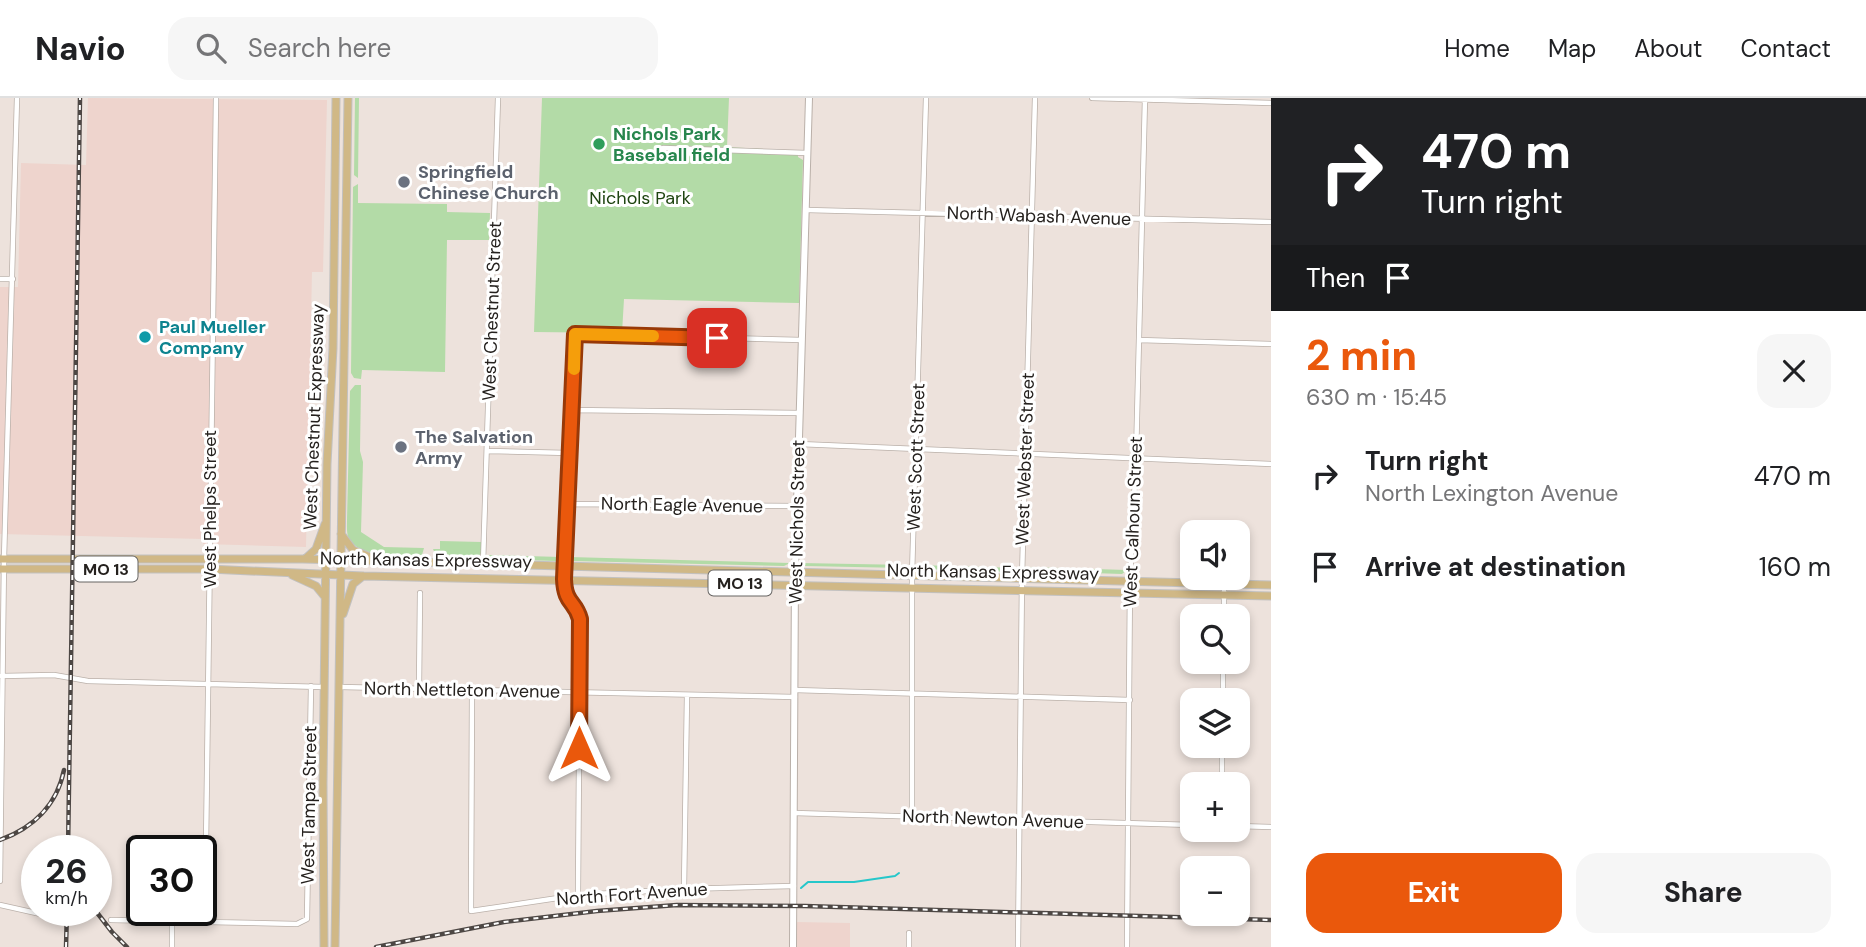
<!DOCTYPE html>
<html lang="en">
<head>
<meta charset="utf-8">
<style>
	:root { --surface:#fff; --page:#f6f6f6; --text:#202124; --muted:#757577; --line:#e0e0e0; --accent:#ea580c }
	body { margin:0; font-family:"DM Sans",sans-serif; background:var(--page); color:var(--text); height:100vh; display:flex; flex-direction:column; font-size:26px; white-space:nowrap }
	* { box-sizing:border-box; margin:0 }
	p { font-size:23px; color:var(--muted) }
	.icon { flex:none; width:38px; height:38px; fill:none; stroke:currentColor; stroke-width:2; stroke-linecap:round; stroke-linejoin:round }
	.map { position:relative; flex:1; overflow:hidden }
	.drawer { display:flex; flex-direction:column; background:var(--surface); width:595px }
	.drawer>* { flex:none }
	.banner { background:#202124; color:#fff; overflow:hidden }
	.fabs { position:absolute; left:1180px; top:422px; display:grid; gap:14px }
	.fabs a { display:grid; place-items:center; width:70px; height:70px; border-radius:14px; background:var(--surface); box-shadow:0 4px 10px #0003; font-size:35px }
	.speed { position:absolute; left:21px; top:737px; display:flex; gap:14px; font-size:35px; font-weight:700; text-align:center }
	.speed>* { display:grid; place-content:center; width:91px; height:91px; border-radius:50%; background:var(--surface); box-shadow:0 4px 10px #0003; line-height:1 }
	.speed small { font-size:18px; font-weight:400 }
	.speed .limit { border:4px solid #111; border-radius:10px; background:#fff; color:#111 }
	.pin { position:absolute; display:grid; place-items:center; width:60px; height:60px; color:#fff; margin:-30px; border-radius:14px; box-shadow:0 4px 10px #0006 }
	.me { position:absolute; width:77px; margin:-38px; rotate:0deg; stroke-linejoin:round; filter:drop-shadow(0 0 5px #0008) }
	.turn { display:flex; align-items:center; gap:24px; height:147px; padding:0 35px; font-size:32px }
	.turn .icon { width:91px; height:91px; stroke-width:2.5 }
	.turn b { display:block; font-size:49px; line-height:60px }
	.then { display:flex; align-items:center; height:66px; padding:0 35px; background:#0003; gap:14px; font-size:26px }
	.round { display:grid; place-items:center; flex:none; width:74px; height:74px; border-radius:21px; background:var(--page) }
	.headline { display:flex; align-items:center; justify-content:space-between; height:119px; padding:0 35px }
	h1 { font-size:42px; font-weight:700; line-height:52px; color:var(--accent) }
	.primary-button { display:flex; gap:14px; margin-top:auto; padding:14px 35px }
	.primary-button a { flex:1; height:80px; border-radius:21px; background:var(--accent); color:#fff; font-size:28px; font-weight:700; line-height:80px; text-align:center }
	.primary-button a+a { background:var(--page); color:var(--text) }
	ul { padding:0; list-style:none }
	li { display:flex; align-items:center; gap:21px; height:91px; padding:0 35px }
	li div { flex:1 }
	li b { display:block; font-size:26px }
	li em { font-style:normal }
	header { display:flex; align-items:center; gap:42px; box-sizing:border-box; height:98px; padding:0 35px; background:var(--surface); border-bottom:2px solid var(--line) }
	header strong { font-size:33px }
	nav { display:flex; gap:38px; margin-inline-start:auto; font-size:24px }
	.search { width:490px; height:63px; background:var(--page); display:flex; align-items:center; gap:18px; box-sizing:border-box; padding:0 24px; border-radius:21px; color:var(--muted); font-size:26px }
	main { display:flex; flex:1; min-height:0 }
	.map>svg:first-child { display:block }
	.industrial { fill:#eed4cd }
	.green { fill:#b3dba7 }
	.lines { fill:none; stroke-linecap:round; stroke-linejoin:round }
	.stream { stroke:#26c7ca; stroke-width:2 }
	.minor-casing { stroke:#bab0a9; stroke-width:6 }
	.tertiary-casing { stroke:#bab0a9; stroke-width:8 }
	.primary-casing { stroke:#c2c1c0; stroke-width:9 }
	.minor { stroke:#fff; stroke-width:4.5 }
	.tertiary { stroke:#fff; stroke-width:6 }
	.primary { stroke:#d0b886; stroke-width:7 }
	.rail-casing { stroke:#4d4744; stroke-width:4.5 }
	.rail { stroke:#fff; stroke-width:2; stroke-dasharray:5; stroke-linecap:butt }
	.route-casing { stroke:#983908; stroke-width:18 }
	.route { stroke:#ea580c; stroke-width:12 }
	.slow { stroke:#f59e0b; stroke-width:12 }
	.leisure-dot { fill:#2e9e5b; stroke:#fff; stroke-width:2.5 }
	.worship-dot { fill:#6b7280; stroke:#fff; stroke-width:2.5 }
	.culture-dot { fill:#0f9aa8; stroke:#fff; stroke-width:2.5 }
	.labels { text-anchor:middle; dominant-baseline:central; stroke-width:6; stroke-linejoin:round; paint-order:stroke }
	.shield { fill:#fff; stroke:#666462; stroke-width:2 }
	.shield-label { font-size:16px; font-weight:bold; fill:#25211e }
	.leisure-label { font-size:18px; font-weight:bold; fill:#27864d; stroke:#fff; text-anchor:start }
	.worship-label { font-size:18px; font-weight:bold; fill:#5b616d; stroke:#fff; text-anchor:start }
	.park-label { font-size:18px; fill:#1e4410; stroke:#fff }
	.street-label { font-size:18px; fill:#25211e; stroke:#fff }
	.culture-label { font-size:18px; font-weight:bold; fill:#0d838f; stroke:#fff; text-anchor:start }
</style>
</head>
<body>
<header>
<strong>Navio</strong>
<div class="search"><svg class="icon" aria-label="search" viewBox="0 0 24 24"><circle cx="10" cy="10" r="6"/><path d="M15 15l6 6"/></svg>Search here</div>
<nav><a>Home</a><a>Map</a><a>About</a><a>Contact</a></nav>
</header>
<main>
<div class="map">
<svg width="1271" height="849" viewBox="0 0 1271 849">
	<rect width="100%" height="100%" fill="#ede2dc"/>
	<path class="industrial" d="M88,0l239,2 -4,172h-11l-6,275 -103,-3v-5l-203,-5v-247h18l3,-124 65,2z
		M796,824l54,1v24h-54z"/>
	<path class="green" d="M355,0h4l-1,80 -4,-3z
		M542,0h187l-2,49 71,4v6l5,3 -4,143 -175,-4 -2,34 -88,-1z
		M358,86v19l89,1v8l43,1 -1,27h-42l-2,132 -83,-2 -1,9 -7,-1 -3,-5 2,-186z
		M355,287h6l-1,66 3,11 -2,70 23,15 40,1 -2,7c-16,4 -59,1 -71,-13 -5,-5 -4,-16 -4,-22l3,-129z
		M440,443l42,1v11l-8,6 -38,-3 -3,-7h7z
		M488,457l73,2 -5,4 -64,-2z
		M569,459l221,6 -6,3 -211,-5z
		M800,465l109,2 -4,3 -100,-2z
		M917,467l101,3 -6,4 -89,-3z
		M1026,469l101,3 -5,4 -91,-3z"/>
	<g class="lines">
		<path class="stream" d="M801,790l7,-6h46l41,-6 4,-3"/>
		<defs>
			<path id="minor" d="M1092,0l179,5
				M663,50l144,5
				M807,112l464,12
				M0,181h13
				M1139,242l132,4
				M572,312l228,3
				M799,346l472,20
				M488,353l81,2
				M566,406l232,2
				M483,466l15,-466
				M1224,518v-33
				M1,578l53,-1 34,6 236,6
				M340,589l455,10
				M419,590l1,-95
				M472,592l-1,221 107,-16 106,-6 110,-3
				M795,592l335,10
				M1223,602v-38
				M1222,686v-38
				M794,715l398,12
				M912,718v-241l14,-477
				M1237,728l34,1
				M0,783l4,-322 13,-461
				M684,791l3,-194
				M578,797l2,-273 -2,-10 -13,-18 -1,-15 11,-245 227,6
				M0,807l54,12
				M111,822l186,4 10,-5 4,-233
				M205,823l11,-823
				M909,835v14
				M172,849v-26
				M1018,849l4,-369 13,-480
				M1127,849l3,-367 6,-122 9,-360"/>
			<path id="tertiary" d="M793,849l2,-374 14,-475"/>
			<path id="primary" d="M341,436l12,16 22,9
				M306,460l10,-9 9,-25
				M0,461h303l968,26
				M0,471h209l154,7 908,20
				M292,477l24,11 9,11
				M343,516l10,-30 10,-8
				M324,849l-1,-164 4,-319 6,-116 3,-250
				M335,849l13,-849"/>
		</defs>
		<use href="#minor" class="minor-casing"/>
		<use href="#tertiary" class="tertiary-casing"/>
		<use href="#primary" class="primary-casing"/>
		<use href="#minor" class="minor"/>
		<use href="#tertiary" class="tertiary"/>
		<use href="#primary" class="primary"/>
		<defs>
			<path id="rail" d="M0,742c33,-12 57,-35 64,-70
				M68,752l12,-752
				M95,812l17,22 15,15
				M66,849l1,-37
				M376,849l128,-25 93,-11 80,-6 128,1 466,14"/>
		</defs>
		<use href="#rail" class="rail-casing"/>
		<use href="#rail" class="rail"/>
	</g>
	<g class="lines">
		<defs>
			<path id="route" d="M579,650l1,-129c-5,-19 -15,-14 -16,-40l11,-245 142,4"/>
		</defs>
		<use href="#route" class="route-casing"/>
		<use href="#route" class="route"/>
		<path class="slow" d="M574,271l1,-35 78,2"/>
	</g>
	<circle class="leisure-dot" cx="599" cy="46" r="7"/>
	<g class="worship-dot">
		<circle cx="404" cy="84" r="7"/>
		<circle cx="401" cy="349" r="7"/>
	</g>
	<circle class="culture-dot" cx="145" cy="239" r="7"/>
	<g class="labels">
		<g class="shield">
			<rect x="74.5" y="458.5" width="63" height="25" rx="5"/>
			<rect x="708.5" y="472.5" width="63" height="25" rx="5"/>
		</g>
		<g class="shield-label">
			<text x="106" y="471">MO 13</text>
			<text x="740" y="485">MO 13</text>
		</g>
		<g class="leisure-label">
			<text x="613" y="36">Nichols Park<tspan x="613" dy="21">Baseball field</tspan></text>
		</g>
		<g class="worship-label">
			<text x="418" y="74">Springfield<tspan x="418" dy="21">Chinese Church</tspan></text>
			<text x="415" y="339">The Salvation<tspan x="415" dy="21">Army</tspan></text>
		</g>
		<g class="park-label">
			<text x="640" y="100">Nichols Park</text>
		</g>
		<g class="street-label">
			<text transform="translate(1039 118) rotate(2)">North Wabash Avenue</text>
			<text transform="translate(492 213) rotate(-88)">West Chestnut Street</text>
			<text transform="translate(314 319) rotate(-88)">West Chestnut Expressway</text>
			<text transform="translate(916 359) rotate(-88)">West Scott Street</text>
			<text transform="translate(1025 361) rotate(-88)">West Webster Street</text>
			<text transform="translate(682 407) rotate(1)">North Eagle Avenue</text>
			<text transform="translate(210 411) rotate(-90)">West Phelps Street</text>
			<text transform="translate(797 424) rotate(-89)">West Nichols Street</text>
			<text transform="translate(1133 424) rotate(-88)">West Calhoun Street</text>
			<text transform="translate(426 462) rotate(1)">North Kansas Expressway</text>
			<text transform="translate(993 474) rotate(1)">North Kansas Expressway</text>
			<text transform="translate(462 592) rotate(1)">North Nettleton Avenue</text>
			<text transform="translate(309 707) rotate(-89)">West Tampa Street</text>
			<text transform="translate(993 721) rotate(2)">North Newton Avenue</text>
			<text transform="translate(632 796) rotate(-4)">North Fort Avenue</text>
		</g>
		<g class="culture-label">
			<text x="159" y="229">Paul Mueller<tspan x="159" dy="21">Company</tspan></text>
		</g>
	</g>
</svg>
<div class="fabs">
<a><svg class="icon" aria-label="sound" viewBox="0 0 24 24"><path d="M4 9h4l5-4v14l-5-4H4zM17 9q2 3 0 6"/></svg></a>
<a><svg class="icon" aria-label="search" viewBox="0 0 24 24"><circle cx="10" cy="10" r="6"/><path d="M15 15l6 6"/></svg></a>
<a><svg class="icon" aria-label="layers" viewBox="0 0 24 24"><path d="M12 4l9 5-9 5-9-5zM3 14l9 5 9-5"/></svg></a>
<a>+</a>
<a>−</a>
</div>
<div class="speed"><div>26<small>km/h</small></div><div class="limit">30</div></div>
<div class="pin" style="left:717px;top:240px;background:#d93025"><svg class="icon" aria-label="arrive" viewBox="0 0 24 24"><path d="M6 21V4h12l-3 4 3 4H6"/></svg></div>
<svg class="me" style="left:579px;top:650px" viewBox="-20 -20 40 40"><path d="M0-17L14 15 0 8-14 15z" fill="#ea580c" stroke="#fff" stroke-width="4"/></svg>
</div>
<section class="drawer">
<div class="banner">
<div class="turn"><svg class="icon" aria-label="right" viewBox="0 0 24 24"><path d="M7 20v-9h11M14 6l5 5-5 5"/></svg><div><b>470 m</b>Turn right</div></div>
<div class="then">Then<svg class="icon" aria-label="arrive" viewBox="0 0 24 24"><path d="M6 21V4h12l-3 4 3 4H6"/></svg></div>
</div>
<div class="headline"><div><h1>2 min</h1><p>630 m · 15:45</p></div><a class="round"><svg class="icon" aria-label="close" viewBox="0 0 24 24"><path d="M6 6l12 12M18 6L6 18"/></svg></a></div>
<ul>
<li><svg class="icon" aria-label="right" viewBox="0 0 24 24"><path d="M7 20v-9h11M14 6l5 5-5 5"/></svg><div><b>Turn right</b><p>North Lexington Avenue</p></div><em>470 m</em></li>
<li><svg class="icon" aria-label="arrive" viewBox="0 0 24 24"><path d="M6 21V4h12l-3 4 3 4H6"/></svg><div><b>Arrive at destination</b></div><em>160 m</em></li>
</ul>
<div class="primary-button"><a>Exit</a><a>Share</a></div>
</section>
</main>
</body>
</html>
